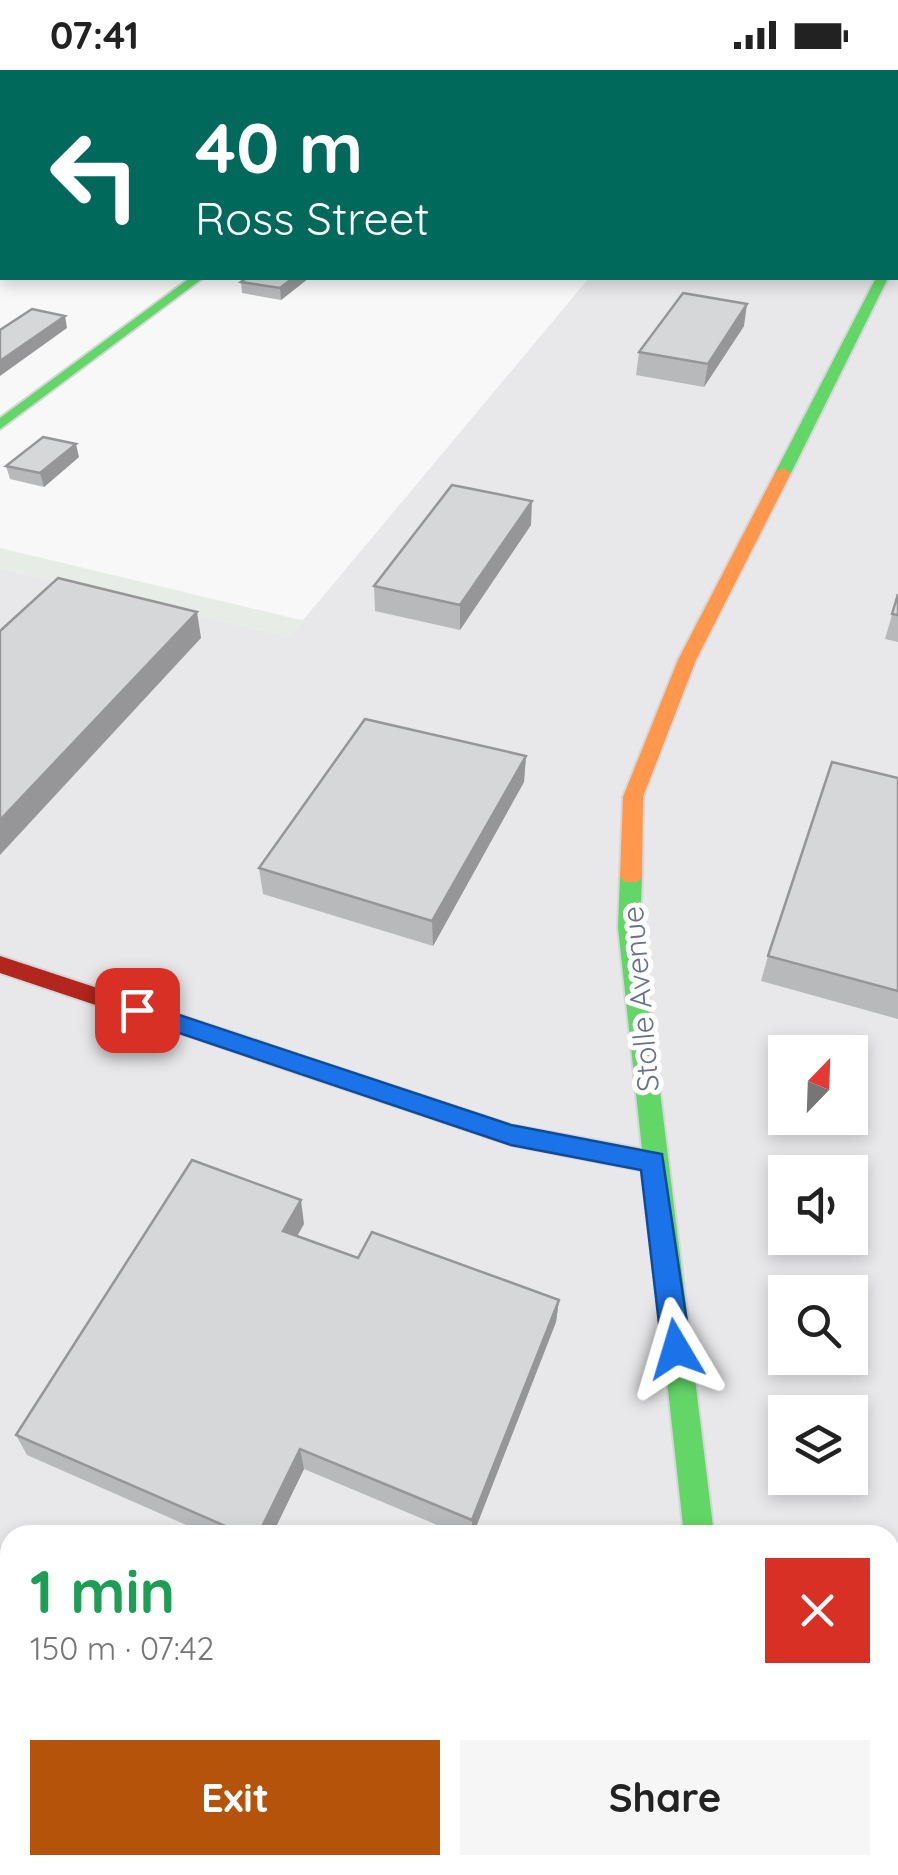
<!DOCTYPE html>
<html lang="en">
<head>
<meta charset="utf-8">
<style>
	:root { --surface:#fff; --page:#f6f6f6; --text:#222; --muted:#767676; --accent:#b45309 }
	body { margin:0; font-family:Quicksand,sans-serif; background:var(--page); color:var(--text); height:100vh; display:flex; flex-direction:column; font-size:38px; white-space:nowrap }
	* { box-sizing:border-box; margin:0 }
	p { font-size:32px; color:var(--muted) }
	.icon { flex:none; width:55px; height:55px; fill:none; stroke:currentColor; stroke-width:2; stroke-linecap:round; stroke-linejoin:round }
	.map { position:relative; flex:1; overflow:hidden }
	.sheet { position:absolute; left:0px; top:1455px; width:900px; height:350px; display:flex; flex-direction:column; background:var(--surface); border-radius:30px 30px 0 0; box-shadow:0 5px 15px #0003 }
	.sheet>* { flex:none }
	.top-card { position:absolute; left:0px; top:0px; width:900px; height:210px; box-shadow:0 5px 15px #0003; background:#00695c; color:#fff; overflow:hidden }
	.needle { width:65px; rotate:23deg }
	.buttons { position:absolute; left:768px; top:965px; display:grid; gap:20px }
	.buttons a { display:grid; place-items:center; width:100px; height:100px; border-radius:0px; background:var(--surface); box-shadow:0 5px 15px #0003; font-size:50px }
	.pin { position:absolute; display:grid; place-items:center; width:85px; height:85px; color:#fff; margin:-42px; border-radius:20px; box-shadow:0 5px 15px #0006 }
	.me { position:absolute; width:110px; margin:-55px; rotate:353deg; stroke-linejoin:round; filter:drop-shadow(0 0 8px #0008) }
	.turn { display:flex; align-items:center; gap:35px; height:210px; padding:0 30px; font-size:45px }
	.turn .icon { width:130px; height:130px; stroke-width:2.5 }
	.turn b { display:block; font-size:70px; line-height:85px }
	.round { display:grid; place-items:center; flex:none; width:105px; height:105px; border-radius:0px; background:var(--page) }
	.summary { display:flex; align-items:center; justify-content:space-between; height:170px; padding:0 30px }
	h1 { font-size:60px; font-weight:700; line-height:75px; color:#1e9e55 }
	.button { display:flex; gap:20px; margin-top:auto; padding:20px 30px }
	.button a { flex:1; height:115px; border-radius:0px; background:var(--accent); color:#fff; font-size:40px; font-weight:700; line-height:115px; text-align:center }
	.button a+a { background:var(--page); color:var(--text) }
	.status { display:flex; justify-content:space-between; align-items:center; height:70px; padding:0 50px; background:var(--surface); direction:ltr }
	.status svg { height:28px; fill:currentColor }
	.map>svg:first-child { display:block }
	.built { fill:#e8e8ea; fill-rule:evenodd }
	.green { fill:#e7ece6 }
	.lines { fill:none; stroke-linecap:round; stroke-linejoin:round }
	.fast-casing { stroke:#d5d6d8; stroke-width:4 }
	.slow-casing { stroke:#d5d6d8; stroke-width:4 }
	.jam-casing { stroke:#d5d6d8; stroke-width:4 }
	.street { fill:#d2d3d4; fill-rule:evenodd }
	.fast { fill:#63d668; fill-rule:evenodd }
	.slow { fill:#ff974d; fill-rule:evenodd }
	.jam { fill:#b3261e; fill-rule:evenodd }
	.wall { fill:#b8b9bb }
	.shaded-wall { fill:#969698 }
	.building { fill:#d6d7d9; stroke:#969698; stroke-width:2.5 }
	.route { fill:#1a73e8; stroke:#114b97; stroke-width:2.5 }
	.labels { text-anchor:middle; dominant-baseline:central; stroke-width:10; stroke-linejoin:round; paint-order:stroke }
	.street-label { font-size:30px; fill:#677189; stroke:#fff }
</style>
</head>
<body>
<div class="status"><b>07:41</b><svg viewBox="0 0 49 12"><path d="M0 12V9h3v3zM5 12V6h3v6zM10 12V3h3v9zM15 12V0h3v12zM26 1h20v11H26zM47 4h2v5h-2z"/></svg></div>
<div class="map">
<svg width="898" height="1805" viewBox="0 0 898 1805">
	<rect width="100%" height="100%" fill="#f8f8f8"/>
	<path class="built" d="M0,0h898v1805h-898v-1307l289,69 300,-359h309v-206h-896l-2,190zM785,982h65v66h-65zM785,1102h65v66h-65zM785,1222h65v66h-65zM785,1342h65v66h-65zM10,1465h880v330h-880z"/>
	<path class="green" d="M0,478l305,73 -16,16 -289,-69z"/>
	<g class="lines">
		<defs>
			<path id="fast" d="M190,208h13l-203,151v-11z
				M876,208h12l-97,195 -13,3 -3,-3z
				M631,800l11,7 -2,50 74,608h-30l-40,-364 -133,-26 -259,-87 -4,-7 4,-7 8,-2 251,83 131,24 -24,-222 2,-50z"/>
			<path id="slow" d="M783,398l8,5 -95,187 -53,137 -1,80 -4,5h-14l-4,-5 3,-80 55,-137 97,-187z"/>
			<path id="jam" d="M0,886l268,88 4,7 -4,7 -8,2 -260,-87z"/>
		</defs>
		<use href="#fast" class="fast-casing"/>
		<use href="#slow" class="slow-casing"/>
		<use href="#jam" class="jam-casing"/>
		<path class="street" d="M2,45v8l-2,1v-8z
			M711,1795h44l1,10h-44z"/>
		<use href="#fast" class="fast"/>
		<use href="#slow" class="slow"/>
		<use href="#jam" class="jam"/>
	</g>
	<path class="wall" d="M246,208h63l-28,22 -39,-7 -1,-11z
		M744,256l-40,61 -68,-12 3,-23z
		M79,387l-35,30 -34,-8 -4,-13z
		M531,455l-71,105 -85,-19 -1,-25z
		M898,524v48l-13,-3z
		M526,686l-2,26 -91,164 -170,-52 -4,-26z
		M898,708v241l-137,-38 7,-25z
		M304,1154l-7,12 61,22 201,42 -3,22 -83,213h-12l-157,-66 -32,66h-63l-182,-80 -11,-20z"/>
	<path class="shaded-wall" d="M293,208h16l-28,22 -1,-12z
		M747,234l-3,22 -40,61 4,-23z
		M65,246l2,12 -67,48v-15z
		M76,374l3,13 -35,30 -4,-14z
		M532,431l-1,24 -71,105v-25z
		M197,542l4,26 -201,217v-35z
		M526,686l-2,26 -91,164 -1,-25z
		M301,1130l3,24 -17,30 -4,-23z
		M559,1230l-3,22 -83,213h-1v-15z
		M300,1379l4,20 -32,66h-14z"/>
	<path class="building" d="M665,0h1l21,2h-25z
		M752,0h23l23,2h-48z
		M246,208h47l-13,10 -39,-6z
		M683,223l64,11 -39,60 -69,-12z
		M32,239l33,7 -65,45v-31z
		M43,367l33,7 -36,29 -34,-7z
		M452,415l80,16 -72,104 -86,-19z
		M58,508l139,34 -197,208v-189z
		M898,524v21l-6,-1z
		M365,649l161,37 -94,165 -173,-53z
		M832,692l66,16v213l-130,-35z
		M192,1090l109,40 -18,31 75,27 14,-26 187,68 -87,220 -172,-71 -42,86h-12l-230,-100z"/>
	<path class="route" d="M137,931l374,124 151,29 29,195 -4,9 -11,4 -10,-4 -4,-9 -21,-179 -130,-25 -382,-129 -3,-6z"/>
	<g class="labels">
		<g class="street-label">
			<text transform="translate(640 929) rotate(-95)">Stolle Avenue</text>
		</g>
	</g>
</svg>
<div class="buttons">
<a><svg class="needle" viewBox="-14 -14 28 28"><path d="M0-13l5 13h-10z" fill="#e53935"/><path d="M0 13l5-13h-10z" fill="#767676"/></svg></a>
<a><svg class="icon" aria-label="sound" viewBox="0 0 24 24"><path d="M4 9h4l5-4v14l-5-4H4zM17 9q2 3 0 6"/></svg></a>
<a><svg class="icon" aria-label="search" viewBox="0 0 24 24"><circle cx="10" cy="10" r="6"/><path d="M15 15l6 6"/></svg></a>
<a><svg class="icon" aria-label="layers" viewBox="0 0 24 24"><path d="M12 4l9 5-9 5-9-5zM3 14l9 5 9-5"/></svg></a>
</div>
<div class="pin" style="left:137px;top:940px;background:#d93025"><svg class="icon" aria-label="arrive" viewBox="0 0 24 24"><path d="M6 21V4h12l-3 4 3 4H6"/></svg></div>
<svg class="me" style="left:676px;top:1279px" viewBox="-20 -20 40 40"><path d="M0-17L14 15 0 8-14 15z" fill="#1a73e8" stroke="#fff" stroke-width="4"/></svg>
<div class="top-card">
<div class="turn"><svg class="icon" aria-label="left" viewBox="0 0 24 24"><path d="M17 20v-9H6M10 6l-5 5 5 5"/></svg><div><b>40 m</b>Ross Street</div></div>
</div>
<section class="sheet">
<div class="summary"><div><h1>1 min</h1><p>150 m · 07:42</p></div><a class="round" style="background:#d93025;color:#fff"><svg class="icon" aria-label="close" viewBox="0 0 24 24"><path d="M6 6l12 12M18 6L6 18"/></svg></a></div>
<div class="button"><a>Exit</a><a>Share</a></div>
</section>
</div>
</body>
</html>
